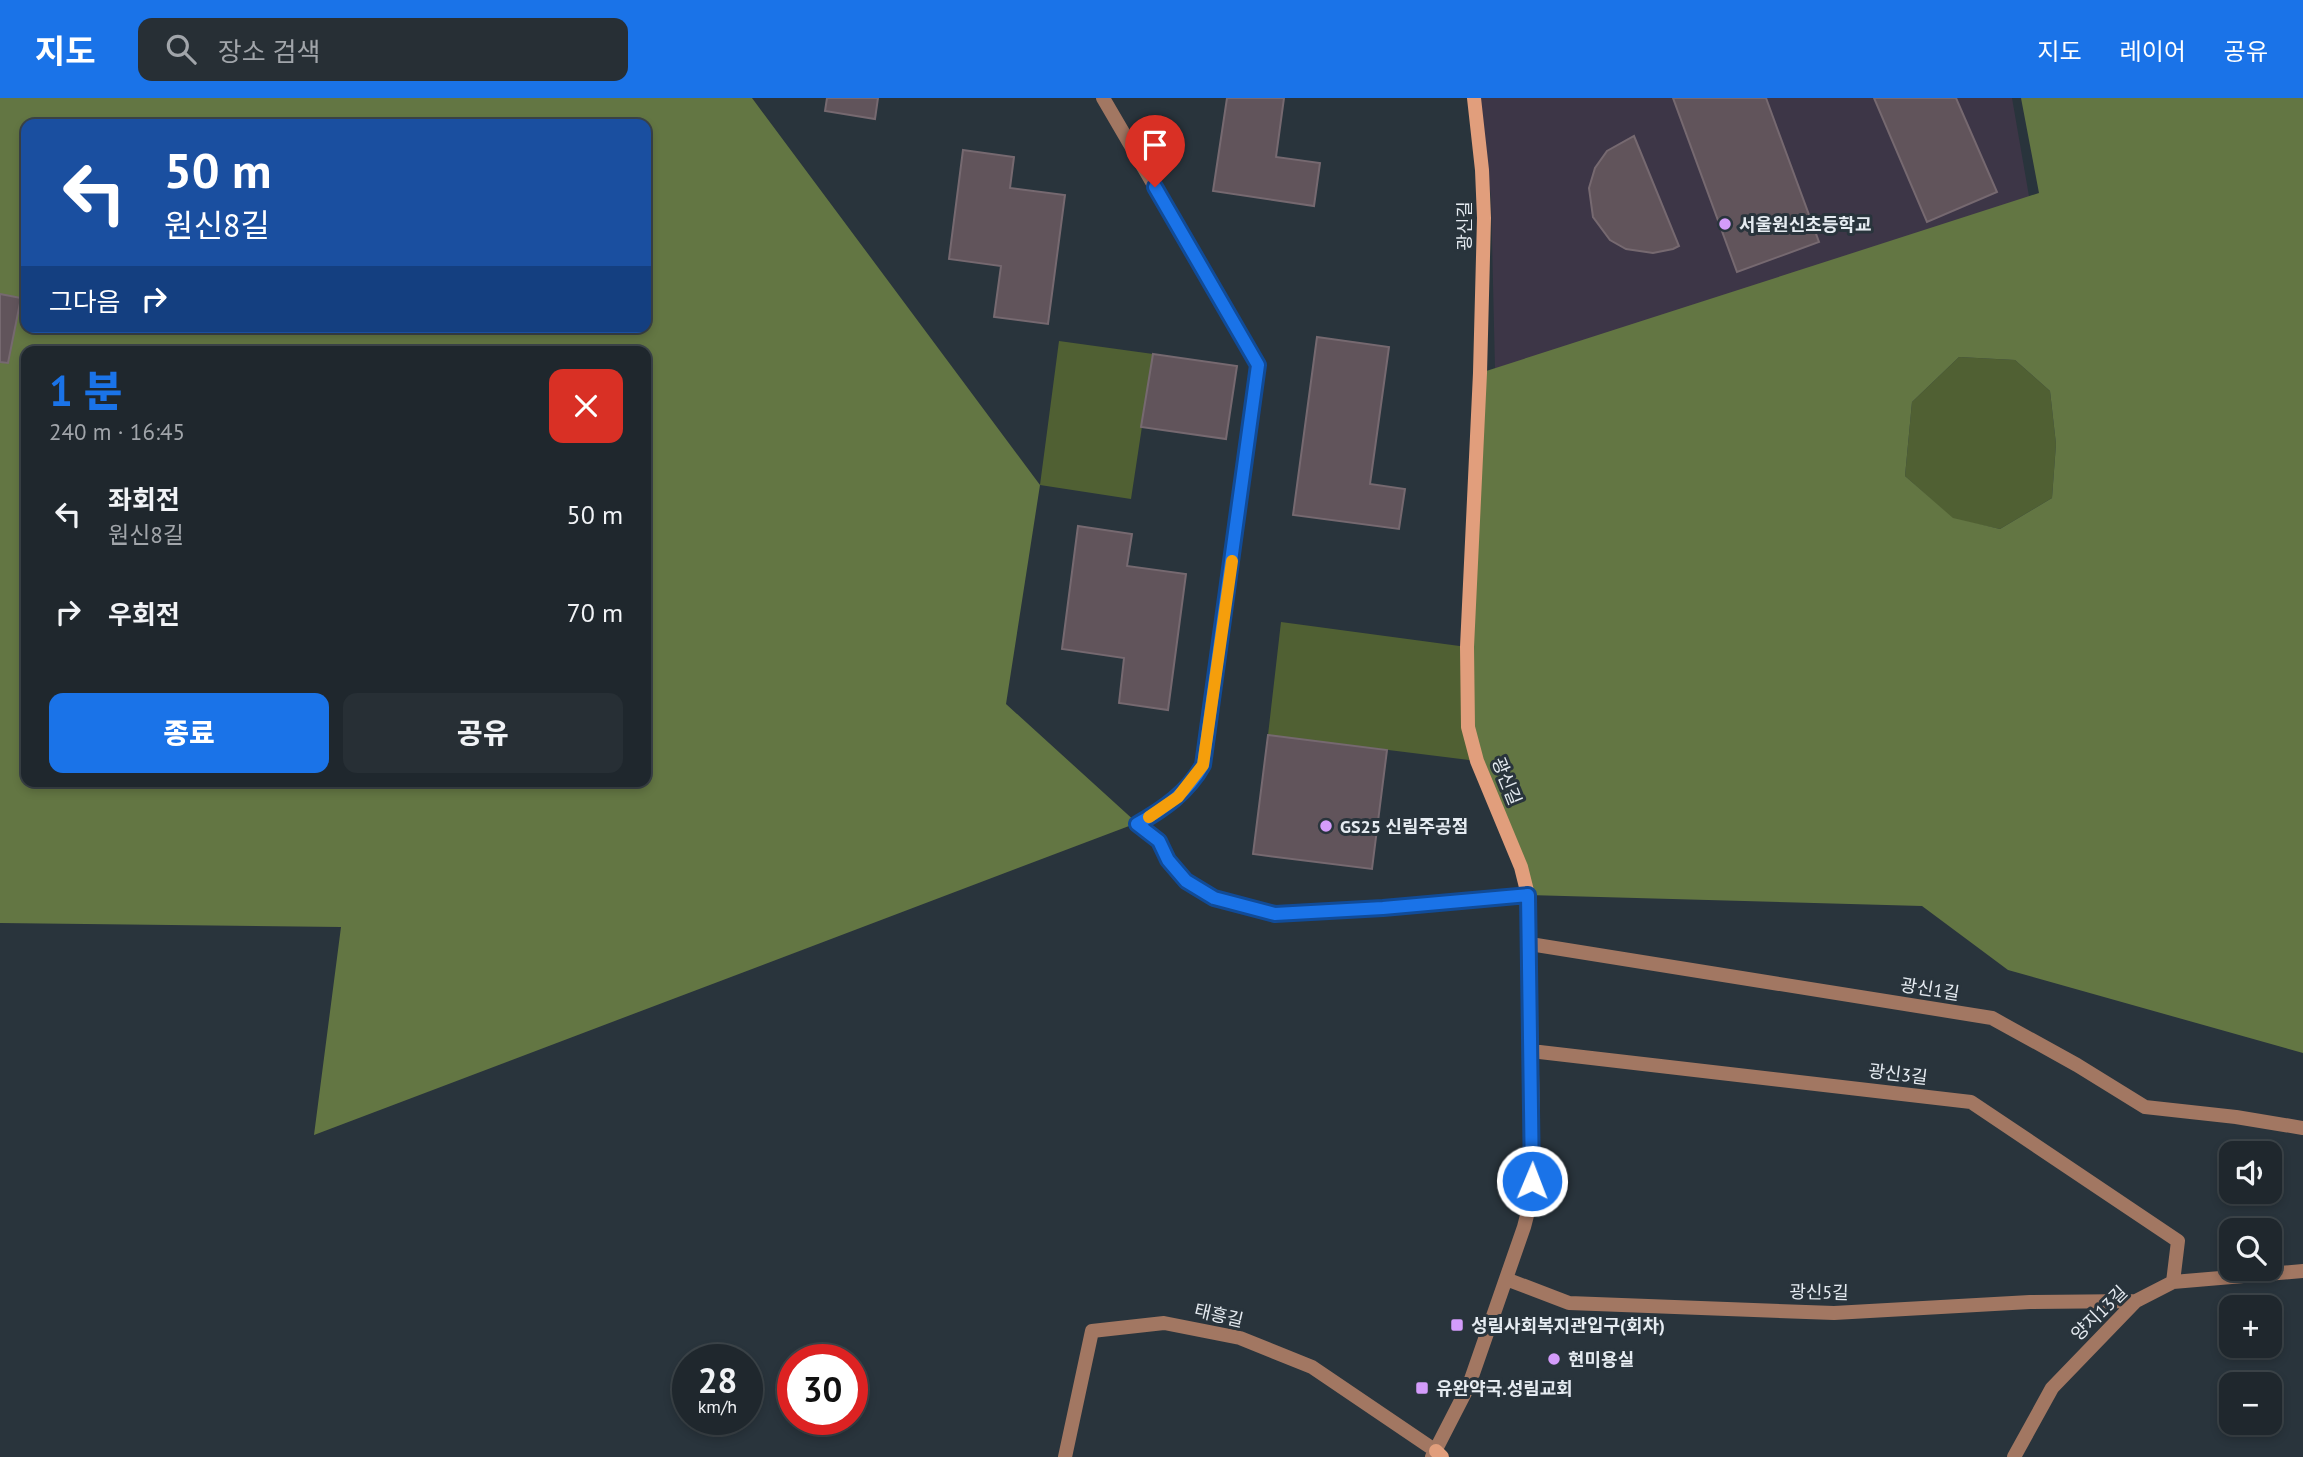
<!DOCTYPE html>
<html lang="ko">
<head>
<meta charset="utf-8">
<style>
	:root { --surface:#1f272d; --page:#272f35; --text:#f1f3f6; --muted:#a1a5aa; --line:#3c4449; --accent:#1a73e8 }
	body { margin:0; font-family:"PT Sans","Noto Sans KR",sans-serif; background:var(--page); color:var(--text); height:100vh; display:flex; flex-direction:column; font-size:26px; white-space:nowrap }
	* { box-sizing:border-box; margin:0 }
	p { font-size:23px; color:var(--muted) }
	.icon { flex:none; width:38px; height:38px; fill:none; stroke:currentColor; stroke-width:2; stroke-linecap:round; stroke-linejoin:round }
	.map { position:relative; flex:1; overflow:hidden }
	.sheet { position:absolute; left:21px; top:248px; width:630px; height:441px; display:flex; flex-direction:column; background:var(--surface); border-radius:14px; box-shadow:0 4px 10px #0003,0 0 0 2px var(--line) }
	.sheet>* { flex:none }
	.top-card { position:absolute; left:21px; top:21px; width:630px; height:214px; border-radius:14px; box-shadow:0 4px 10px #0003,0 0 0 2px var(--line); background:#1a4fa0; color:#fff; overflow:hidden }
	.fabs { position:absolute; left:2219px; top:1043px; display:grid; gap:14px }
	.fabs a { display:grid; place-items:center; width:63px; height:63px; border-radius:14px; background:var(--surface); box-shadow:0 4px 10px #0003,0 0 0 2px var(--line); font-size:35px }
	.speed { position:absolute; left:672px; top:1246px; display:flex; gap:14px; font-size:35px; font-weight:700; text-align:center }
	.speed>* { display:grid; place-content:center; width:91px; height:91px; border-radius:50%; background:var(--surface); box-shadow:0 4px 10px #0003,0 0 0 2px var(--line); line-height:1 }
	.speed small { font-size:18px; font-weight:400 }
	.speed .limit { border:10px solid #d22; background:#fff; color:#111 }
	.pin { position:absolute; display:grid; place-items:center; width:60px; height:60px; color:#fff; margin:-72px -30px; border-radius:50% 50% 50% 0; rotate:-45deg; box-shadow:0 0 7px #0007 }
	.pin .icon { rotate:45deg }
	.me { position:absolute; width:77px; margin:-38px; rotate:1deg; stroke-linejoin:round; filter:drop-shadow(0 0 5px #0008) }
	.turn { display:flex; align-items:center; gap:24px; height:147px; padding:0 28px; font-size:32px }
	.turn .icon { width:91px; height:91px; stroke-width:2.5 }
	.turn b { display:block; font-size:49px; line-height:60px }
	.then { display:flex; align-items:center; height:66px; padding:0 28px; background:#0003; gap:14px; font-size:26px }
	.round { display:grid; place-items:center; flex:none; width:74px; height:74px; border-radius:14px; background:var(--page) }
	.overview { display:flex; align-items:center; justify-content:space-between; height:119px; padding:0 28px }
	h1 { font-size:42px; font-weight:800; line-height:52px; color:var(--accent) }
	.primary-button { display:flex; gap:14px; margin-top:auto; padding:14px 28px }
	.primary-button a { flex:1; height:80px; border-radius:14px; background:var(--accent); color:#fff; font-size:28px; font-weight:800; line-height:80px; text-align:center }
	.primary-button a+a { background:var(--page); color:var(--text) }
	ul { padding:0; list-style:none }
	li { display:flex; align-items:center; gap:21px; height:98px; padding:0 28px }
	li div { flex:1 }
	li b { display:block; font-size:26px }
	li em { font-style:normal }
	header { display:flex; align-items:center; gap:42px; box-sizing:border-box; height:98px; padding:0 35px; background:var(--accent); color:#fff }
	header strong { font-size:33px }
	nav { display:flex; gap:38px; margin-inline-start:auto; font-size:24px }
	.search { width:490px; height:63px; background:var(--page); display:flex; align-items:center; gap:18px; box-sizing:border-box; padding:0 24px; border-radius:14px; color:var(--muted); font-size:26px }
	.map>svg:first-child { display:block }
	.education { fill:#3d3647 }
	.green { fill:#506033 }
	.forest { fill:#637643; fill-rule:evenodd }
	.building { fill:#61545b; stroke:#766970; stroke-width:2 }
	.lines { fill:none; stroke-linecap:round; stroke-linejoin:round }
	.street { stroke:#a27762; stroke-width:14 }
	.secondary { stroke:#e19e7c; stroke-width:14 }
	.route-casing { stroke:#114b97; stroke-width:18 }
	.route { stroke:#1a73e8; stroke-width:12 }
	.slow { stroke:#f59e0b; stroke-width:12 }
	.poi-dot { fill:#d49cfb; stroke:#29343c; stroke-width:2.5 }
	.labels { text-anchor:middle; dominant-baseline:central; stroke-width:6; stroke-linejoin:round; paint-order:stroke }
	.poi-label { font-size:18px; font-weight:bold; fill:#e5ebf1; stroke:#29343c; text-anchor:start }
	.street-label { font-size:18px; fill:#e5ebf1; stroke:#29343c }
</style>
</head>
<body>
<header>
<strong>지도</strong>
<div class="search"><svg class="icon" aria-label="search" viewBox="0 0 24 24"><circle cx="10" cy="10" r="6"/><path d="M15 15l6 6"/></svg>장소 검색</div>
<nav><a>지도</a><a>레이어</a><a>공유</a></nav>
</header>
<div class="map">
<svg width="2303" height="1359" viewBox="0 0 2303 1359">
	<rect width="100%" height="100%" fill="#29343c"/>
	<path class="education" d="M1478,0h534l18,104 -535,167 -4,-172z"/>
	<path class="green" d="M1059,243l94,13 -22,145 -91,-14z
		M1959,259l56,3 35,31 6,53 -4,54 -52,31 -47,-10 -48,-43 7,-74z
		M1281,524l186,25 10,114 -209,-26z"/>
	<path class="forest" d="M0,0h752l288,387 -34,219 131,119 -823,312 27,-208 -341,-4zM26,26h620v203h-620zM26,254h620v430h-620z
		M2021,0h282v955l-295,-83 -86,-64 -394,-11 -60,-168 12,-354 559,-180zM1959,259l56,3 35,31 6,53 -4,54 -52,31 -47,-11 -48,-42 7,-74z"/>
	<path class="building" d="M827,0h51l-3,21 -50,-8z
		M1227,0h57l-8,59 44,6 -6,43 -101,-15z
		M1673,0h93l53,144 -82,30z
		M1874,0h82l41,94 -70,30z
		M1634,38l45,110 -6,3 -20,4 -27,-4 -16,-9 -17,-23 -4,-29 6,-20 12,-17z
		M963,52l51,7 -4,31 55,7 -17,129 -54,-7 7,-51 -52,-7z
		M0,196l21,4 -13,65 -8,-1z
		M1317,239l72,10 -19,137 35,5 -6,40 -106,-14z
		M1153,256l84,12 -11,73 -85,-12z
		M1078,428l54,8 -5,32 59,8 -18,136 -49,-7 5,-45 -62,-9z
		M1268,637l119,15 -15,119 -119,-15z"/>
	<g class="lines">
		<path class="street" d="M1103,0l156,267 -54,393c-9,31 -42,51 -68,65l22,18 9,19 18,21 29,17 60,16 108,-6 145,-13 5,224 -1,77 -8,31 -55,158 -37,72
			M1530,846l462,74 85,47 68,42 91,10 67,11
			M1531,953l440,51 207,139 -5,41
			M1506,1181l63,24 265,10 196,-11 106,-1
			M1065,1359l27,-126 72,-8 76,15 72,29 124,84
			M2014,1359l38,-69 84,-87 37,-19 130,-11"/>
		<path class="secondary" d="M1474,0l8,72 2,48 -4,155 -13,274 1,80 9,34 44,106 7,28
			M1436,1353l6,6"/>
	</g>
	<g class="lines">
		<defs>
			<path id="route" d="M1155,89l103,178 -55,400c-15,27 -39,44 -66,59l22,17 9,19 18,21 28,17 61,16 108,-6 145,-13 4,286"/>
		</defs>
		<use href="#route" class="route-casing"/>
		<use href="#route" class="route"/>
		<path class="slow" d="M1149,719l29,-20 25,-32 29,-204"/>
	</g>
	<g class="poi-dot">
		<circle cx="1725" cy="126" r="7"/>
		<circle cx="1326" cy="728" r="7"/>
		<rect x="1450" y="1220" width="14" height="14" rx="3.5"/>
		<circle cx="1554" cy="1261" r="7"/>
		<rect x="1415" y="1283" width="14" height="14" rx="3.5"/>
	</g>
	<g class="labels">
		<g class="poi-label">
			<text x="1739" y="126">서울원신초등학교</text>
			<text x="1340" y="728">GS25 신림주공점</text>
			<text x="1471" y="1227">성림사회복지관입구(회차)</text>
			<text x="1568" y="1261">현미용실</text>
			<text x="1436" y="1290">유완약국.성림교회</text>
		</g>
		<g class="street-label">
			<text transform="translate(1464 128) rotate(-90)">광신길</text>
			<text transform="translate(1507 683) rotate(68)">광신길</text>
			<text transform="translate(1930 891) rotate(9)">광신1길</text>
			<text transform="translate(1898 976) rotate(7)">광신3길</text>
			<text transform="translate(1819 1194) rotate(1)">광신5길</text>
			<text transform="translate(2099 1215) rotate(-44)">양지13길</text>
			<text transform="translate(1219 1217) rotate(13)">태흥길</text>
		</g>
	</g>
</svg>
<div class="fabs">
<a><svg class="icon" aria-label="sound" viewBox="0 0 24 24"><path d="M4 9h4l5-4v14l-5-4H4zM17 9q2 3 0 6"/></svg></a>
<a><svg class="icon" aria-label="search" viewBox="0 0 24 24"><circle cx="10" cy="10" r="6"/><path d="M15 15l6 6"/></svg></a>
<a>+</a>
<a>−</a>
</div>
<div class="speed"><div>28<small>km/h</small></div><div class="limit">30</div></div>
<div class="pin" style="left:1155px;top:89px;background:#d93025"><svg class="icon" aria-label="arrive" viewBox="0 0 24 24"><path d="M6 21V4h12l-3 4 3 4H6"/></svg></div>
<svg class="me" style="left:1532px;top:1083px" viewBox="-20 -20 40 40"><circle r="17" fill="#1a73e8" stroke="#fff" stroke-width="3"/><path d="M0-11L8 9 0 5-8 9z" fill="#fff"/></svg>
<div class="top-card">
<div class="turn"><svg class="icon" aria-label="left" viewBox="0 0 24 24"><path d="M17 20v-9H6M10 6l-5 5 5 5"/></svg><div><b>50 m</b>원신8길</div></div>
<div class="then">그다음<svg class="icon" aria-label="right" viewBox="0 0 24 24"><path d="M7 20v-9h11M14 6l5 5-5 5"/></svg></div>
</div>
<section class="sheet">
<div class="overview"><div><h1>1 분</h1><p>240 m · 16:45</p></div><a class="round" style="background:#d93025;color:#fff"><svg class="icon" aria-label="close" viewBox="0 0 24 24"><path d="M6 6l12 12M18 6L6 18"/></svg></a></div>
<ul>
<li><svg class="icon" aria-label="left" viewBox="0 0 24 24"><path d="M17 20v-9H6M10 6l-5 5 5 5"/></svg><div><b>좌회전</b><p>원신8길</p></div><em>50 m</em></li>
<li><svg class="icon" aria-label="right" viewBox="0 0 24 24"><path d="M7 20v-9h11M14 6l5 5-5 5"/></svg><div><b>우회전</b></div><em>70 m</em></li>
</ul>
<div class="primary-button"><a>종료</a><a>공유</a></div>
</section>
</div>
</body>
</html>
